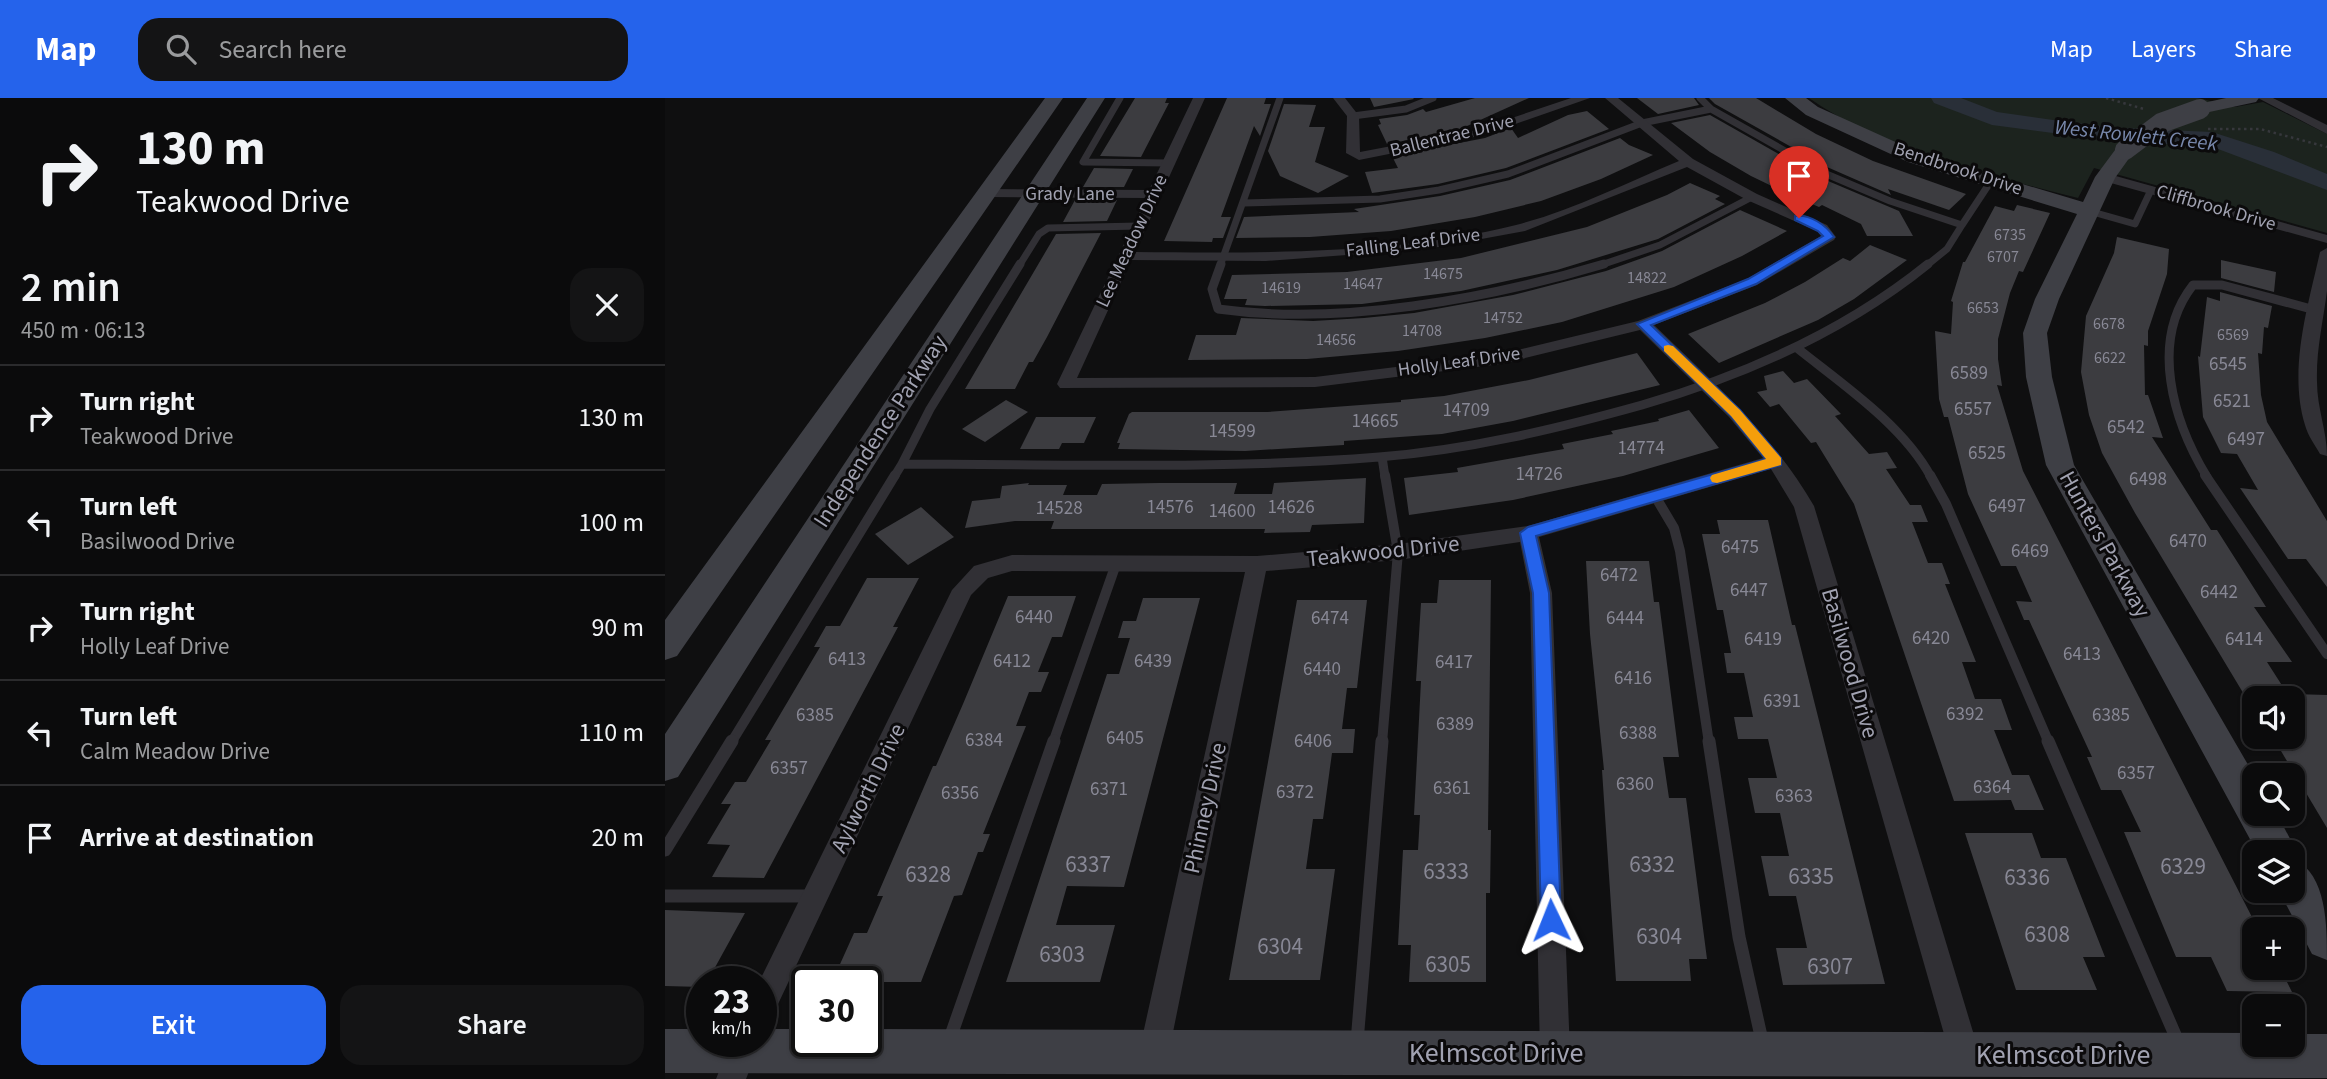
<!DOCTYPE html>
<html lang="en">
<head>
<meta charset="utf-8">
<style>
	:root { --surface:#0b0b0c; --page:#141415; --text:#f1f3f6; --muted:#9a9b9d; --line:#2b2b2d; --accent:#2563eb }
	body { margin:0; font-family:"Source Sans 3",sans-serif; background:var(--page); color:var(--text); height:100vh; display:flex; flex-direction:column; font-size:26px; white-space:nowrap }
	* { box-sizing:border-box; margin:0 }
	p { font-size:23px; color:var(--muted) }
	.icon { flex:none; width:38px; height:38px; fill:none; stroke:currentColor; stroke-width:2; stroke-linecap:round; stroke-linejoin:round }
	.map { position:relative; flex:1; overflow:hidden }
	.drawer { display:flex; flex-direction:column; background:var(--surface); width:665px }
	.drawer>* { flex:none }
	.banner { background:#0b0b0c; color:var(--text); overflow:hidden }
	.fabs { position:absolute; left:1577px; top:588px; display:grid; gap:14px }
	.fabs a { display:grid; place-items:center; width:63px; height:63px; border-radius:14px; background:var(--surface); box-shadow:0 2px 5px #0004,0 0 0 2px var(--line); font-size:35px }
	.speed { position:absolute; left:21px; top:868px; display:flex; gap:14px; font-size:35px; font-weight:700; text-align:center }
	.speed>* { display:grid; place-content:center; width:91px; height:91px; border-radius:50%; background:var(--surface); box-shadow:0 2px 5px #0004,0 0 0 2px var(--line); line-height:1 }
	.speed small { font-size:18px; font-weight:400 }
	.speed .limit { border:4px solid #111; border-radius:10px; background:#fff; color:#111 }
	.pin { position:absolute; display:grid; place-items:center; width:60px; height:60px; color:#fff; margin:-72px -30px; border-radius:50% 50% 50% 0; rotate:-45deg; box-shadow:0 0 7px #0007 }
	.pin .icon { rotate:45deg }
	.me { position:absolute; width:77px; margin:-38px; rotate:358deg; stroke-linejoin:round; filter:drop-shadow(0 0 5px #0008) }
	.turn { display:flex; align-items:center; gap:24px; height:147px; padding:0 21px; font-size:32px }
	.turn .icon { width:91px; height:91px; stroke-width:2.5 }
	.turn b { display:block; font-size:49px; line-height:60px }
	.round { display:grid; place-items:center; flex:none; width:74px; height:74px; border-radius:21px; background:var(--page) }
	.overview { display:flex; align-items:center; justify-content:space-between; height:119px; padding:0 21px }
	h1 { font-size:42px; font-weight:600; line-height:52px }
	.action { display:flex; gap:14px; margin-top:auto; padding:14px 21px }
	.action a { flex:1; height:80px; border-radius:21px; background:var(--accent); color:#fff; font-size:28px; font-weight:600; line-height:80px; text-align:center }
	.action a+a { background:var(--page); color:var(--text) }
	ul { padding:0; list-style:none }
	li { display:flex; align-items:center; gap:21px; height:105px; padding:0 21px; border-top:2px solid var(--line) }
	li div { flex:1 }
	li b { display:block; font-size:26px }
	li em { font-style:normal }
	header { display:flex; align-items:center; gap:42px; box-sizing:border-box; height:98px; padding:0 35px; background:var(--accent); color:#fff }
	header strong { font-size:33px }
	nav { display:flex; gap:38px; margin-inline-start:auto; font-size:24px }
	.search { width:490px; height:63px; background:var(--page); display:flex; align-items:center; gap:18px; box-sizing:border-box; padding:0 24px; border-radius:21px; color:var(--muted); font-size:26px }
	main { display:flex; flex:1; min-height:0 }
	.map>svg:first-child { display:block }
	.green { fill:#1c231e }
	.lines { fill:none; stroke-linecap:round; stroke-linejoin:round }
	.river { fill:#292f38; fill-rule:evenodd }
	.building { fill:#3c3c40 }
	.path { stroke:#36373c; stroke-width:2.5; stroke-dasharray:2.5 3.5; stroke-linecap:butt }
	.lane-far3 { stroke:#313035; stroke-width:7 }
	.lane-far2 { stroke:#313035; stroke-width:9 }
	.lane-far1 { stroke:#313035; stroke-width:10 }
	.lane { stroke:#313035; stroke-width:13 }
	.street { fill:#313035; fill-rule:evenodd }
	.secondary { fill:#3e3f45; fill-rule:evenodd }
	.secondary-bridge { stroke:#3e3f45; stroke-width:20 }
	.route { fill:#2563eb; stroke:#184099; stroke-width:2 }
	.slow { fill:#f59e0b }
	.labels { text-anchor:middle; dominant-baseline:central; stroke-width:6; stroke-linejoin:round; paint-order:stroke }
	.far-number-label { font-size:16px; fill:#888895 }
	.far-street-label { font-size:19px; fill:#a1a2b1; stroke:#0b0a0b }
	.number-label { font-size:19px; fill:#888895 }
	.far-water-label { font-size:21px; font-style:italic; fill:#7888ac; stroke:#0b0a0b }
	.street-label { font-size:23px; fill:#a1a2b1; stroke:#0b0a0b }
	.near-number-label { font-size:23px; fill:#888895 }
	.near-street-label { font-size:28px; fill:#a1a2b1; stroke:#0b0a0b }
</style>
</head>
<body>
<header>
<strong>Map</strong>
<div class="search"><svg class="icon" aria-label="search" viewBox="0 0 24 24"><circle cx="10" cy="10" r="6"/><path d="M15 15l6 6"/></svg>Search here</div>
<nav><a>Map</a><a>Layers</a><a>Share</a></nav>
</header>
<main>
<section class="drawer">
<div class="banner">
<div class="turn"><svg class="icon" aria-label="right" viewBox="0 0 24 24"><path d="M7 20v-9h11M14 6l5 5-5 5"/></svg><div><b>130 m</b>Teakwood Drive</div></div>
</div>
<div class="overview"><div><h1>2 min</h1><p>450 m · 06:13</p></div><a class="round"><svg class="icon" aria-label="close" viewBox="0 0 24 24"><path d="M6 6l12 12M18 6L6 18"/></svg></a></div>
<ul>
<li><svg class="icon" aria-label="right" viewBox="0 0 24 24"><path d="M7 20v-9h11M14 6l5 5-5 5"/></svg><div><b>Turn right</b><p>Teakwood Drive</p></div><em>130 m</em></li>
<li><svg class="icon" aria-label="left" viewBox="0 0 24 24"><path d="M17 20v-9H6M10 6l-5 5 5 5"/></svg><div><b>Turn left</b><p>Basilwood Drive</p></div><em>100 m</em></li>
<li><svg class="icon" aria-label="right" viewBox="0 0 24 24"><path d="M7 20v-9h11M14 6l5 5-5 5"/></svg><div><b>Turn right</b><p>Holly Leaf Drive</p></div><em>90 m</em></li>
<li><svg class="icon" aria-label="left" viewBox="0 0 24 24"><path d="M17 20v-9H6M10 6l-5 5 5 5"/></svg><div><b>Turn left</b><p>Calm Meadow Drive</p></div><em>110 m</em></li>
<li><svg class="icon" aria-label="arrive" viewBox="0 0 24 24"><path d="M6 21V4h12l-3 4 3 4H6"/></svg><div><b>Arrive at destination</b></div><em>20 m</em></li>
</ul>
<div class="action"><a>Exit</a><a>Share</a></div>
</section>
<div class="map">
<svg width="1662" height="981" viewBox="0 0 1662 981">
	<rect width="100%" height="100%" fill="#0f0f10"/>
	<path class="green" d="M1144,0h389l37,9 28,-5 64,32v99l-233,-65 -16,30c-92,-24 -190,-45 -269,-100z"/>
	<g class="lines">
		<path class="river" d="M1266,0h30l36,14 70,10 54,6 91,4 62,20 53,22v16l-117,-44 -89,-4 -129,-17 -58,-22z"/>
	</g>
	<path class="building" d="M470,0h32l-2,5h4l-28,54 -41,-1z
		M562,0h39l-2,6h7l-11,32 -6,-10 -33,91h10l-8,21h-10l-1,4 -48,-1z
		M705,0h43l1,1 -40,8z
		M810,0h54l-73,33 -69,13 -9,-19 3,-1 -2,-5 28,-4 16,-6 3,3z
		M972,0h57l5,7 -41,9z
		M1044,0h47l60,36 57,27 93,33 -17,16 -61,-21 3,6 -64,-28 -112,-63z
		M619,6l32,1 -7,22h16l-10,35 34,14 -31,17 -38,-17 -12,-25z
		M922,13l22,18 -103,39 -68,16 -66,9 -7,-21 33,-4 -6,-12 93,-18 26,-10 7,10 50,-23z
		M1045,17l111,63 78,33 14,25h-46l-6,-12 -39,-19 -3,2 -33,-14 -35,-17 -41,-24 -39,-29z
		M955,40l9,7 24,10 -52,24 -60,22 -66,16 -84,14 -81,6 -74,1 8,-21 115,-5 -5,-3 86,-13 70,-16z
		M429,70l39,1 -9,18h-41z
		M1025,85l30,13 -5,3 10,5 -67,35 -101,31 -96,21 -99,13 -97,2 -20,-1 2,-6h-23l8,-24 115,-3 114,-14 126,-31 80,-32z
		M410,102h42l-10,21 -44,1z
		M1352,107l33,8 -27,59 -4,-1 -9,22 -12,46v20l4,27 -5,-1 26,86 231,450v47h26l12,24 -65,-1 -16,-34h-35l-52,-125h17l-20,-42h-20l-14,-33h5l-31,-67 -32,-70h-5l-8,-19 16,1 -16,-36h-15l-33,-72 -20,-77h-4l-5,-18 -4,-68 16,3 2,-32 -2,-1 12,-39h2l30,-56 19,5z
		M1075,112l47,21 -45,25 -68,31 -112,35 -77,16 -87,13 -91,8 -119,1 8,-25h40l5,-17 72,3 51,-3 50,-5 99,-18 93,-24 56,-20z
		M436,135l-54,104 -14,25h-4l-14,27h-50l91,-155z
		M1452,139l52,12 -2,25 -19,57v15l-4,-1 1,50h3l15,43 -11,-1 59,93h6l49,77h-12l38,55h-25l23,36h-36v13l-119,-198 -33,-60 -13,-38 -8,-43 5,-56 28,-63z
		M1205,147l37,15 -53,39 -36,21 -99,43 -31,-29 77,-31 40,-21 38,-24 7,3z
		M1556,162l55,12 -2,20 -53,-14z
		M1555,194l52,14 -4,22 -4,-1 -2,27 -4,-1 3,42 6,27 60,99v66l-21,-28h-18l-48,-71 18,2 -21,-36 -16,-1 -18,-36 -5,-61 2,1 7,-60 13,4z
		M972,255l23,32 -147,36 -71,13 -98,7v4l-99,6 -127,-2 2,-6h-3l12,-29 3,-2h135l134,-10v-2l43,-4 85,-16z
		M1118,273l11,12 13,-4 34,35 -6,2 34,38 18,-2 10,16 -11,1 24,36h11l7,17h-16l16,41h14l8,21h-5l31,78h-14l13,37h26l11,31h-18l18,45h17l15,35h-29l-4,-10 -57,1 -100,-297 -38,-62 -5,1 -32,-39 -9,3 -13,-15 10,-2 -3,-14z
		M341,302l22,12 -43,30 -23,-13z
		M1024,312l30,38 -96,28 -110,24 -104,15 -5,-37 54,-6 -1,-4 107,-19 -2,-5 51,-10 -2,-3 48,-10 -1,-2z
		M371,319h60l-12,26h-22l-3,6h-39z
		M701,380l-2,45 -52,2 -2,7 -46,1 1,-4h-214l3,-8h-39l-50,7 7,-27 28,-3 2,-12 27,-3 -1,2h39l-4,10h34l5,-11 57,-1h78l-3,11h38l2,-11z
		M256,409l33,30 -46,28 -33,-31z
		M1052,422h51l24,105h3l90,359 -102,1 -7,-37h31l-11,-52h-27l-8,-40h28l-9,-43h-25l-7,-35h29l-9,-39h-30l-4,-22h19l-9,-44h-17l-3,-20h7l-8,-43h-6l-15,-76h18z
		M921,463h63l5,41h5l20,155h-16l6,41h17l21,161h-18l2,22h-75l-14,-211h2l-14,-136z
		M202,480h52l-26,49h5l-134,251 -52,-1 18,-32 -23,-1 24,-40h-10l14,-22h11l25,-42h-6l55,-93h-6l12,-21h14z
		M774,482h52l-3,250h3l-1,63h-4v89h-77l2,-37h-13l5,-95h15l2,-35h-6l7,-134h-5l5,-78h16z
		M343,498h68l-14,41h-10l-14,35h11l-8,20h-12l-13,34h10l-43,108h7l-7,18h-5l-16,43 -8,1 -33,86h-89l22,-49h13l16,-37h-6l56,-130h3l27,-62z
		M478,500h57l-76,289 -57,-1 -11,39h59l-15,57h-94l101,-308h12l11,-36h-12l5,-17h13z
		M632,502h70l-10,88h-10l-5,41h13l-2,24h-21l-9,66h-10l-7,50h29l-15,111h-91z
		M1628,596l34,1v133l-46,-77h12z
		M1300,735h67l9,25h25l39,99h-22l14,33h-81z
		M0,812l80,3 -38,69h-5v5l-37,-1z"/>
	<g class="lines">
		<path class="path" d="M1441,0l38,11
			M1543,31h52l67,18"/>
		<path class="lane-far3" d="M455,0l-37,64 86,1
			M1046,11l113,64 66,28 72,24 -15,24 -21,17
			M688,18l53,-7 27,-11
			M579,105l136,-4 59,-9 69,-16 134,-51 69,-14 -11,-11
			M1424,113l46,13 16,-34
			M1297,127l29,-44
			M354,168l20,-32 9,-6 90,-2
			M555,168l60,-168
			M933,168l62,-21 92,-48"/>
		<path class="lane-far2" d="M556,166l-9,25 6,20c122,17 269,-10 386,-45
			M1132,250c45,36 106,77 134,129
			M717,359l3,20
			M237,366l28,-55 90,-145
			M229,379l8,-13c159,0 319,6 477,-7 89,-7 177,-28 263,-52 104,-30 202,-73 286,-141
			M1542,379c-34,-56 -58,-136 -14,-192h29l93,25"/>
		<path class="lane-far1" d="M1265,377l16,29 103,239
			M1540,377l122,179
			M990,398l19,32 6,23 29,192
			M66,645l164,-268
			M388,645l63,-179
			M717,645l16,-191 -13,-77"/>
		<path class="lane" d="M1044,643l30,196 24,108
			M1383,643l131,303
			M0,752l67,-109
			M0,798h148
			M284,943l105,-300
			M692,944l25,-301"/>
		<path class="street" d="M528,0h12l-70,154c123,1 260,3 381,-27 55,-14 110,-42 163,-64l-74,-63h13l75,61 64,35 70,31 9,12 -2,3 -77,45 -103,40c59,57 119,110 160,181l166,549 -4,11 -11,4 -11,-4 -4,-11 -156,-548 -23,-38 -232,68 13,56 18,460 -5,10 -10,5 -10,-5 -5,-10 -10,-460 -10,-51 -122,18 -132,11 -97,481 -5,10 -10,5 -10,-5 -5,-10 106,-480 -233,-1 -24,7 -17,17 -200,424 -10,4 -2,-41 193,-392 22,-24 38,-11 245,1 141,-12 130,-18 235,-68 -34,-41 -89,-87 -139,34 -186,23 -255,1 -3,-4 89,-186 -159,-1 -7,-4 7,-4 162,1zM1022,69l60,33 70,31 4,5 -74,43 -109,42 -137,33 -186,23 -238,1 54,-118 135,1 161,-12 98,-18z
			M668,0h12l14,18 1,36 116,-22 95,-32h19l-106,37 -125,25 -13,-7 1,-37z
			M1593,0h15l54,27v9z
			M1440,75l222,62v8l-227,-63 -2,-3z
			M1662,150c0,14 0,29 0,43 -4,31 -11,60 -10,91 0,26 10,49 10,74l-7,-2c-5,-9 -12,-18 -15,-29 -17,-55 3,-119 15,-173z
			M66,943h26l2,5 -13,33h-30z"/>
		<path class="secondary" d="M380,0h18l-386,558 -12,4v-40z
			M422,0h18l-427,679 -13,4v-47z
			M1120,0h21l12,9 104,47 161,48 12,-25 23,-31h14l3,4 -20,28 -56,121 -12,34 5,44 22,88 180,310v39h23l20,38 -3,7c33,16 33,66 33,101l-15,-6 -33,-63h14v-39h-36l-211,-387 -20,-88 -3,-44 12,-34 42,-85 -169,-52 -102,-47z
			M1561,0h33l-3,4 -56,12 -9,-5 3,-4z
			M0,931h37v12h59v-12h46v12h59v-12l1388,4v12h39v-11h34v44l-1662,-5z"/>
		<path class="secondary-bridge" d="M1460,52l36,-27 39,-14"/>
	</g>
	<path class="route" d="M1130,118c15,-2 31,9 39,21l-78,47 -105,41 89,85 41,48v7l-245,71 13,57 12,327 -3,7 -7,3 -7,-3 -3,-7 -8,-327 -13,-60 8,-6 238,-68 -35,-43 -94,-92 111,-45 75,-43 -5,-5 -23,-11z"/>
	<path class="slow" d="M1003,247l5,1 67,64 41,48v7l-64,18 -5,-1 -2,-4 2,-3 54,-16 -35,-43 -67,-65v-5z"/>
	<g class="labels">
		<g class="far-number-label">
			<text x="1345" y="137">6735</text>
			<text x="1338" y="159">6707</text>
			<text x="778" y="176">14675</text>
			<text x="982" y="180">14822</text>
			<text x="698" y="186">14647</text>
			<text x="616" y="190">14619</text>
			<text x="1318" y="210">6653</text>
			<text x="838" y="220">14752</text>
			<text x="1444" y="226">6678</text>
			<text x="757" y="233">14708</text>
			<text x="1568" y="237">6569</text>
			<text x="671" y="242">14656</text>
			<text x="1445" y="260">6622</text>
		</g>
		<g class="far-street-label">
			<text transform="translate(787 38) rotate(-14)">Ballentrae Drive</text>
			<text transform="translate(1293 71) rotate(18)">Bendbrook Drive</text>
			<text x="405" y="96">Grady Lane</text>
			<text transform="translate(1551 110) rotate(16)">Cliffbrook Drive</text>
			<text transform="translate(467 143) rotate(-65)">Lee Meadow Drive</text>
			<text transform="translate(748 145) rotate(-7)">Falling Leaf Drive</text>
			<text transform="translate(794 264) rotate(-8)">Holly Leaf Drive</text>
		</g>
		<g class="number-label">
			<text x="1563" y="266">6545</text>
			<text x="1304" y="275">6589</text>
			<text x="1567" y="303">6521</text>
			<text x="1308" y="311">6557</text>
			<text x="801" y="312">14709</text>
			<text x="710" y="323">14665</text>
			<text x="1461" y="329">6542</text>
			<text x="567" y="333">14599</text>
			<text x="1581" y="341">6497</text>
			<text x="976" y="350">14774</text>
			<text x="1322" y="355">6525</text>
			<text x="874" y="376">14726</text>
			<text x="1483" y="381">6498</text>
			<text x="1342" y="408">6497</text>
			<text x="505" y="409">14576</text>
			<text x="626" y="409">14626</text>
			<text x="394" y="410">14528</text>
			<text x="567" y="413">14600</text>
			<text x="1523" y="443">6470</text>
			<text x="1075" y="449">6475</text>
			<text x="1365" y="453">6469</text>
			<text x="954" y="477">6472</text>
			<text x="1084" y="492">6447</text>
			<text x="1554" y="494">6442</text>
			<text x="369" y="519">6440</text>
			<text x="665" y="520">6474</text>
			<text x="960" y="520">6444</text>
			<text x="1266" y="540">6420</text>
			<text x="1098" y="541">6419</text>
			<text x="1579" y="541">6414</text>
			<text x="1417" y="556">6413</text>
			<text x="182" y="561">6413</text>
			<text x="347" y="563">6412</text>
			<text x="488" y="563">6439</text>
			<text x="789" y="564">6417</text>
			<text x="657" y="571">6440</text>
			<text x="968" y="580">6416</text>
			<text x="1117" y="603">6391</text>
			<text x="1300" y="616">6392</text>
			<text x="150" y="617">6385</text>
			<text x="1446" y="617">6385</text>
			<text x="790" y="626">6389</text>
			<text x="973" y="635">6388</text>
			<text x="460" y="640">6405</text>
			<text x="319" y="642">6384</text>
			<text x="648" y="643">6406</text>
			<text x="124" y="670">6357</text>
			<text x="1471" y="675">6357</text>
			<text x="970" y="686">6360</text>
			<text x="1327" y="689">6364</text>
			<text x="787" y="690">6361</text>
			<text x="444" y="691">6371</text>
			<text x="630" y="694">6372</text>
			<text x="295" y="695">6356</text>
			<text x="1129" y="698">6363</text>
		</g>
		<g class="far-water-label">
			<text transform="translate(1471 37) rotate(6)">West Rowlett Creek</text>
		</g>
		<g class="street-label">
			<text transform="translate(215 333) rotate(-57)">Independence Parkway</text>
			<text transform="translate(1440 446) rotate(61)">Hunters Parkway</text>
			<text transform="translate(718 453) rotate(-6)">Teakwood Drive</text>
			<text transform="translate(1185 565) rotate(74)">Basilwood Drive</text>
			<text transform="translate(203 690) rotate(-64)">Aylworth Drive</text>
			<text transform="translate(540 710) rotate(-78)">Phinney Drive</text>
		</g>
		<g class="near-number-label">
			<text x="423" y="766">6337</text>
			<text x="987" y="766">6332</text>
			<text x="1518" y="768">6329</text>
			<text x="781" y="773">6333</text>
			<text x="263" y="776">6328</text>
			<text x="1146" y="778">6335</text>
			<text x="1362" y="779">6336</text>
			<text x="1382" y="836">6308</text>
			<text x="994" y="838">6304</text>
			<text x="615" y="848">6304</text>
			<text x="397" y="856">6303</text>
			<text x="783" y="866">6305</text>
			<text x="1165" y="868">6307</text>
		</g>
		<g class="near-street-label">
			<text x="831" y="955">Kelmscot Drive</text>
			<text x="1398" y="957">Kelmscot Drive</text>
		</g>
	</g>
</svg>
<div class="fabs">
<a><svg class="icon" aria-label="sound" viewBox="0 0 24 24"><path d="M4 9h4l5-4v14l-5-4H4zM17 9q2 3 0 6"/></svg></a>
<a><svg class="icon" aria-label="search" viewBox="0 0 24 24"><circle cx="10" cy="10" r="6"/><path d="M15 15l6 6"/></svg></a>
<a><svg class="icon" aria-label="layers" viewBox="0 0 24 24"><path d="M12 4l9 5-9 5-9-5zM3 14l9 5 9-5"/></svg></a>
<a>+</a>
<a>−</a>
</div>
<div class="speed"><div>23<small>km/h</small></div><div class="limit">30</div></div>
<div class="pin" style="left:1134px;top:120px;background:#d93025"><svg class="icon" aria-label="arrive" viewBox="0 0 24 24"><path d="M6 21V4h12l-3 4 3 4H6"/></svg></div>
<svg class="me" style="left:886px;top:822px" viewBox="-20 -20 40 40"><path d="M0-17L14 15 0 8-14 15z" fill="#2563eb" stroke="#fff" stroke-width="4"/></svg>
</div>
</main>
</body>
</html>
